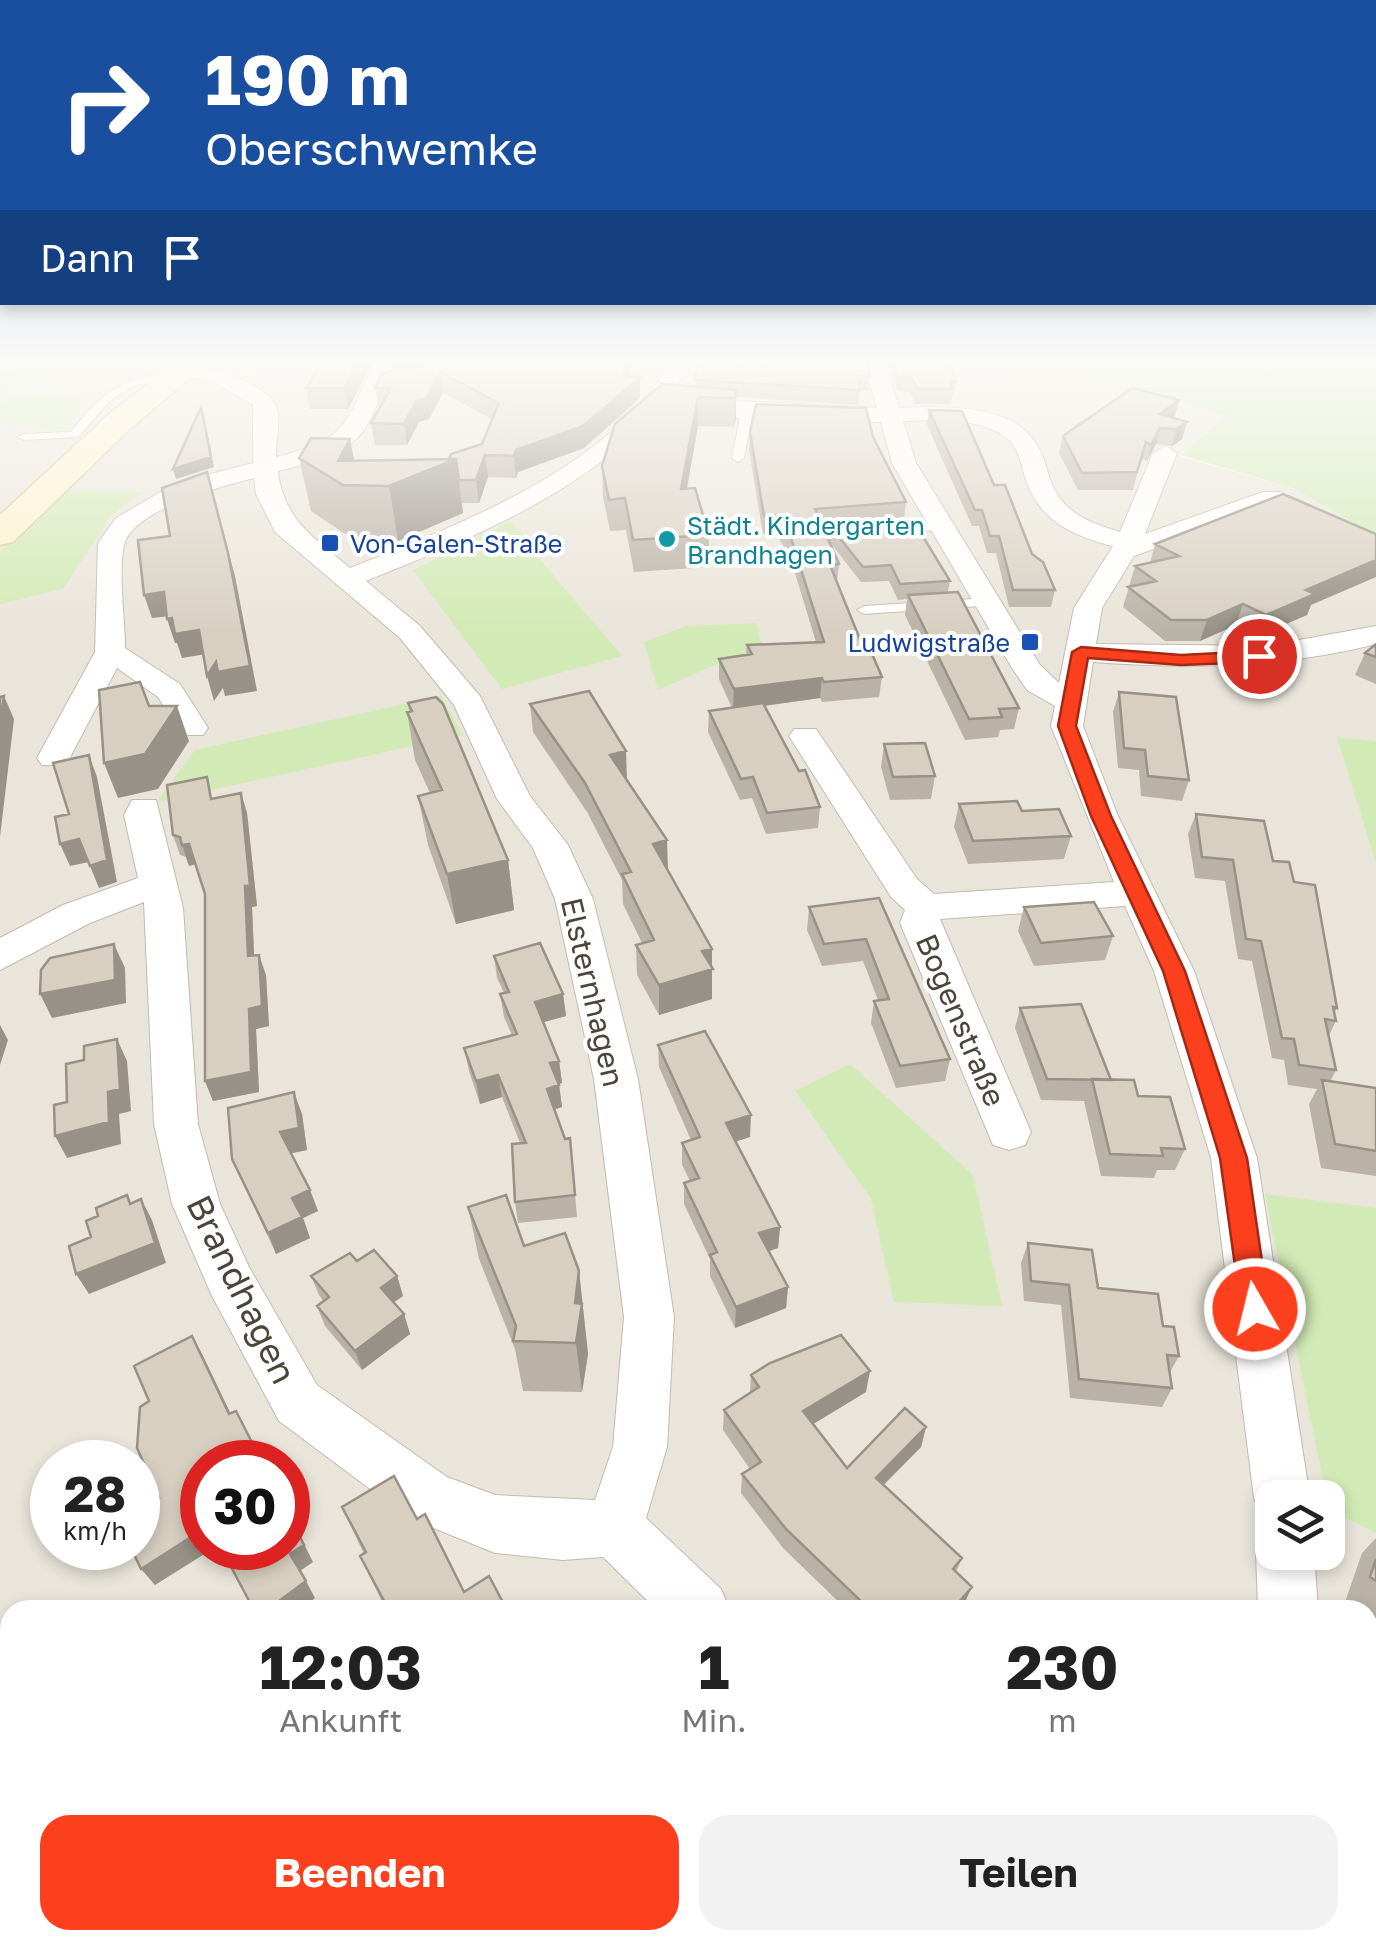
<!DOCTYPE html>
<html lang="de">
<head>
<meta charset="utf-8">
<style>
	:root { --surface:#fff; --page:#f2f2f2; --text:#222; --muted:#767676; --accent:#fc3f1d }
	body { margin:0; font-family:"Golos Text",sans-serif; background:var(--page); color:var(--text); height:100vh; display:flex; flex-direction:column; font-size:38px; white-space:nowrap }
	* { box-sizing:border-box; margin:0 }
	p { font-size:32px; color:var(--muted) }
	.icon { flex:none; width:55px; height:55px; fill:none; stroke:currentColor; stroke-width:2; stroke-linecap:round; stroke-linejoin:round }
	.map { position:relative; flex:1; overflow:hidden }
	.panel { position:absolute; left:0px; top:1600px; width:1378px; height:350px; display:flex; flex-direction:column; background:var(--surface); border-radius:30px 30px 0 0; box-shadow:0 5px 15px #0003 }
	.panel>* { flex:none }
	.guide { position:absolute; left:0px; top:0px; width:1378px; height:305px; box-shadow:0 5px 15px #0003; background:#1a4fa0; color:#fff; overflow:hidden }
	.fabs { position:absolute; left:1255px; top:1480px; display:grid; gap:20px }
	.fabs a { display:grid; place-items:center; width:90px; height:90px; border-radius:20px; background:var(--surface); box-shadow:0 5px 15px #0003; font-size:50px }
	.speed { position:absolute; left:30px; top:1440px; display:flex; gap:20px; font-size:50px; font-weight:700; text-align:center }
	.speed>* { display:grid; place-content:center; width:130px; height:130px; border-radius:50%; background:var(--surface); box-shadow:0 5px 15px #0003; line-height:1 }
	.speed small { font-size:25px; font-weight:400 }
	.speed .limit { border:15px solid #d22; background:#fff; color:#111 }
	.pin { position:absolute; display:grid; place-items:center; width:85px; height:85px; color:#fff; margin:-42px; border:5px solid #fff; border-radius:50%; box-shadow:0 2px 10px #0007 }
	.me { position:absolute; width:110px; margin:-55px; rotate:352deg; stroke-linejoin:round; filter:drop-shadow(0 0 8px #0008) }
	.turn { display:flex; align-items:center; gap:35px; height:210px; padding:0 40px; font-size:45px }
	.turn .icon { width:130px; height:130px; stroke-width:2.5 }
	.turn b { display:block; font-size:70px; line-height:85px }
	.then { display:flex; align-items:center; height:95px; padding:0 40px; background:#0003; gap:20px; font-size:38px }
	.eta { display:flex; justify-content:space-evenly; align-items:center; height:170px; text-align:center }
	.eta b { font-size:60px; font-weight:700; line-height:70px }
	.action { display:flex; gap:20px; margin-top:auto; padding:20px 40px }
	.action a { flex:1; height:115px; border-radius:30px; background:var(--accent); color:#fff; font-size:40px; font-weight:700; line-height:115px; text-align:center }
	.action a+a { background:var(--page); color:var(--text) }
	.map>svg:first-child { display:block }
	.residential { fill:#eae5da; fill-rule:evenodd }
	.green { fill:#d2eab5 }
	.lines { fill:none; stroke-linecap:round; stroke-linejoin:round }
	.lane-casing { stroke:#c2bbae; stroke-width:2 }
	.street-casing { stroke:#c2bbae; stroke-width:2 }
	.secondary-casing { stroke:#d6c79b; stroke-width:3 }
	.lane { fill:#fff; fill-rule:evenodd }
	.street { fill:#fff; fill-rule:evenodd }
	.secondary { fill:#fff3cd; fill-rule:evenodd }
	.wall { fill:#bab2a6 }
	.shaded-wall { fill:#979187 }
	.building { fill:#d8cfc1; stroke:#979187; stroke-width:2.5 }
	.route { fill:#fc3f1d; stroke:#a42913; stroke-width:2.5 }
	.culture-dot { fill:#0f9aa8; stroke:#fff; stroke-width:4 }
	.transit-dot { fill:#1a4fb4; stroke:#fff; stroke-width:4 }
	.labels { text-anchor:middle; dominant-baseline:central; stroke-width:8; stroke-linejoin:round; paint-order:stroke }
	.far-culture-label { font-size:25px; fill:#0d838f; stroke:#fff; text-anchor:start }
	.far-transit-label { font-size:25px; fill:#164399; stroke:#fff; text-anchor:start }
	.street-label { font-size:30px; fill:#4b4439; stroke:#fff }
	.near-street-label { font-size:35px; fill:#4b4439; stroke:#fff }
</style>
</head>
<body>
<div class="map">
<svg width="1376" height="1950" viewBox="0 0 1376 1950">
	<rect width="100%" height="100%" fill="#f6f3ec"/>
	<path class="residential" d="M0,361h105l150,9 7,-9h786l180,55 -50,40 115,32 83,48v1414h-1376zM52,1462h86v86h-86zM202,1462h86v86h-86zM1272,1498h56v54h-56zM10,1610h1358v330h-1358z"/>
	<path class="green" d="M25,361h44l-69,33v-20z
		M1048,361h328v175l-83,-48 -112,-33 45,-39z
		M17,393l65,6 -17,33 -65,-9v-20z
		M59,490l82,2 -31,25 -47,72 -63,15v-52z
		M510,521l29,28 -1,8 84,99 -120,33 -89,-119z
		M757,623l7,34 -38,3 -68,30 -14,-48 42,-16z
		M441,696l22,39 -306,67 38,-52z
		M1337,737l39,4v122z
		M850,1064l123,111 29,131 -108,-4 -23,-103 -76,-108z
		M1265,1194l111,14v325l-47,-23z
		M1368,1701l8,6v177l-8,-7z"/>
	<g class="lines">
		<defs>
			<path id="lane" d="M157,374l22,4 -47,8 -23,16 -31,35 -54,3 -6,-3 6,-3 47,-2c24,-30 46,-53 86,-58z
				M747,409l6,3 -9,46 -6,4 -6,-4 9,-46z
				M939,523l6,4 -1,3 -53,3 -6,-4 6,-4z
				M989,598l5,1v6l-130,9 -7,-4 7,-4z"/>
			<path id="street" d="M375,361h20c-34,82 -28,87 -117,110 5,48 37,68 72,97 112,-45 257,-98 322,-207h20c-65,116 -208,172 -326,220l54,45 60,70 50,100 38,49 25,54 45,180 36,238 -7,130 -21,71 75,71 9,21h-73l-54,-53 -40,3 -68,-7 -86,-35 -130,-97 -67,-125 -40,-92 -18,-80 -10,-222 -54,21 -90,47v-32l63,-33 75,-27 -14,-63 8,-15h24l27,108 15,216 22,80 29,63 68,118 130,92 48,18 100,5 18,-53 11,-130 -30,-238 -39,-180 -22,-51 -36,-49 -43,-94 -54,-67 -125,-106 -19,-38 -2,-16c-31,8 -121,31 -130,67 -6,26 1,74 1,103l55,36 28,44 -5,7h-22l-23,-38 -41,-29 -51,97h-24l-5,-7 58,-106 3,-109 18,-25 60,-35 77,-20v-58l-37,-22 -39,-9v-8c23,-5 93,17 100,43 4,13 -2,33 -1,48 73,-18 69,-32 99,-96z
				M864,361h20l15,47c39,-1 105,-5 132,29 11,12 14,27 19,42 11,33 39,44 70,53l33,-79 12,-7 12,7 -32,81 118,-42h18l3,5 -3,5 -147,54 -32,52 -6,36 170,2 110,-20v18c-94,24 -186,25 -283,18l-10,64 35,90 76,155 63,187 53,340h-38v24l-10,-4 -8,-20 -43,-340 -57,-187 -29,-65 -185,13 91,213 -6,13 -16,5 -16,-5 -93,-222 5,-13 -14,-13 -102,-161 5,-7h22l101,150 17,15 180,-12 -63,-156 4,-20 -28,-16 -15,-22 -120,-205 -11,-41c-33,0 -191,0 -208,-17l11,-7 193,10zM903,421c33,-1 81,-5 107,20 9,9 11,24 15,36 13,43 47,59 88,69l-39,62 -15,75 -19,-18 -124,-202z
				M1272,1528v24h42l4,58h-60l-2,-58 8,-21z
				M1039,1940h77l4,10h-77z
				M1263,1940h70v10h-70z"/>
			<path id="secondary" d="M179,361h31l-79,67 -118,114 -13,3v-30l109,-101z"/>
		</defs>
		<use href="#lane" class="lane-casing"/>
		<use href="#street" class="street-casing"/>
		<use href="#secondary" class="secondary-casing"/>
		<use href="#lane" class="lane"/>
		<use href="#street" class="street"/>
		<use href="#secondary" class="secondary"/>
	</g>
	<path class="wall" d="M373,361l-25,48h-38l-4,-21z
		M699,361h167l4,15 -2,15h-8l-1,14 -123,-8 -2,30 -36,-1 -11,62 22,47v32l-75,5 -8,-42 -16,1 -7,-34 -1,-31 93,-79z
		M885,361h65l6,21 -5,22h-35l-7,-12 -11,-1z
		M395,371l234,5 11,22 -56,50 -66,24 -2,6 -28,-1 -9,26h-17l1,10 -65,28 -44,-1 -43,-29 -12,-53 51,-19 4,21 95,-1 33,-15 10,-25 -49,-26 -14,26 -10,3 -12,23h-32l-4,-22 8,-14 -4,-21z
		M1179,400l-4,16 -3,2 15,4 -5,17 -10,7 -16,-2 -9,17 -6,-2 -8,31h-55l-19,-37 4,-17z
		M929,410l65,75 38,69 23,36 -4,17h-42l-13,-54h-9l-8,-27h-7l-45,-101z
		M750,432l123,5 33,65 -2,18 46,61 -2,11 71,116 -5,21 -14,1 -2,7 -33,3 -60,-125 2,-16 -9,1 -9,-19 -28,1 -32,-41 10,23 -2,18 26,65 19,30 -3,20 -57,5 -2,-4 -56,8 56,101 -2,21 -52,6 -14,-36 -12,2 -32,-68 1,-21 23,-3 -13,-29v-20l27,-4 1,-10 69,-3 -26,-85 -14,-23h-13l-14,-84z
		M1155,544l156,61 -4,10 -49,21 -22,-11 -36,16h-35l-42,-34 12,-41 15,-3z
		M1376,644v40l-21,-9 10,-22z
		M1119,692l70,88 -7,21 -41,-5 -2,-26 -21,-2 -5,-56z
		M408,703l100,157 6,50 -58,14 -28,-79 -10,-49 12,-3 -15,-33 -8,-48 2,-1z
		M530,704l97,76 84,187 1,32 -53,16 -22,-40 -1,-30 6,-2 -19,-39 -1,-24 -35,-68 -54,-80z
		M884,744l51,32 -4,23 -41,1 -9,-33z
		M241,793l6,20 10,93 -5,1 2,48 12,20 3,51 -13,3 3,63 -46,9 -8,-20v-187l-10,-30 -6,2 -3,-9 -6,-2 -7,-20 41,-37z
		M959,804l63,7 49,25 -7,23 -96,5 -14,-37z
		M1196,814l77,47 21,21 43,126 -3,5 2,8 -7,14 7,35 -6,12 46,69v25l-55,-8 -12,-64 8,-15 -29,-4 -4,-25 -12,-2 -20,-97 -14,-2 -13,-78 -30,-3 -7,-44z
		M879,898l71,161 -5,22 -49,7 -25,-65 3,-22 4,-1 -15,-39 -41,5 -15,-36 2,-23z
		M1024,907l89,29 -8,24 -71,6 -16,-35z
		M494,956l69,38 3,22 -23,6 16,39 3,22 -3,1 3,23 -7,2 10,30 5,-1 7,79 -59,6 -3,-21 5,-59 -18,-46 -22,7 -11,-33 -5,-23 48,-13 -8,-18 -4,-23 4,-1 -7,-15z
		M1020,1008l91,72 27,16 47,53 -10,21h-18l-3,8 -53,-2 -17,-75 -43,-1 -26,-72z
		M658,1045l92,92 -14,4 44,86 -2,21 -9,3 19,36 -2,21 -51,20 -25,-52v-17l-26,-55v-21l6,-2 -8,-16v-22l9,-3 -32,-73z
		M302,1114l5,36 -16,3 19,37 8,21 -15,7 7,20 -34,16 -44,-95z
		M468,1207l56,39 55,25 9,83 -6,38 -59,-1 -8,-42 -36,-90z
		M1028,1243l70,45 65,38 16,30 -9,16 2,16 -10,19 -92,-9 -9,-93 -37,-4 -3,-38z
		M357,1261l40,15 6,20 -9,6 10,12 6,20 -48,36 -37,-44 -8,-20 7,-4 -5,-7 -8,-19z
		M751,1375l115,17 -53,32 34,44 79,-41 -5,20 -37,38 78,73 -6,14 7,33 5,5h-121l-64,-62 -42,-55 1,-19 8,-5 -27,-39 1,-20 26,-17z
		M342,1507l75,12 47,73 43,18h-121l-26,-54 4,-2z
		M1376,1538v83l-8,-6v-5h-9l-14,-8 17,-49z
		M772,1940h14l-5,8z
		M923,1940h58l10,10h-74z"/>
	<path class="shaded-wall" d="M359,361h14l-25,48 -4,-21z
		M393,361h53l-51,11z
		M627,361h5l-6,28 14,-12v21l-56,50 -66,24 -2,6 -2,-22 2,-6 107,-74z
		M440,372l3,21 -14,26 -10,3 -12,23 -3,-21 12,-23z
		M736,390v29l-2,8 1,-29z
		M698,397v29l-17,94v-31z
		M1179,400l-4,16 -19,14 4,-16z
		M204,416l10,51 -38,12 -3,-10z
		M1187,422l-5,17 -10,7 4,-17z
		M1160,428l-4,16 -9,17 4,-16z
		M350,439l9,47 -21,-25z
		M485,455l3,22 -9,26 -3,-23z
		M456,459l7,54 -65,28 -9,-55z
		M207,472l28,104 22,115 -32,5 -2,-8 -9,13 -7,-25z
		M1376,560v17l-65,28 -4,10 -49,21 8,-21 40,-25z
		M164,592l7,24 -19,2 -8,-23z
		M1243,604l-7,21 -36,16 7,-21z
		M172,618l27,12 7,24 -24,4 -5,-15h-2l-8,-24z
		M822,678l-2,20 -87,12 1,-21z
		M4,696l10,23 -14,118v-112z
		M177,706l12,35 -31,48 -40,9 -14,-35z
		M626,751l1,29 -17,-25z
		M89,755l8,22 20,105 -18,6 -9,-22z
		M241,793l6,20 10,93 -5,1 3,70 -7,-21z
		M79,839l10,23 -19,4 -10,-22z
		M667,840l1,30 -15,-26z
		M189,844l7,20 -7,2 -7,-21z
		M508,860l6,50 -58,14 -9,-50z
		M114,944l11,24 1,35 -74,15 -12,-24z
		M712,949v50l-53,16v-30l43,-34z
		M259,955l7,20 3,51 -13,3 3,63 -46,9 -8,-20 44,-72z
		M563,994l3,22 -29,8 -2,-22z
		M0,1025l8,15 -8,25z
		M117,1039l10,22 4,50 -12,3 2,30 -54,14 -12,-22 53,-44z
		M559,1061l3,22 -10,2 -2,-22z
		M498,1075l4,22 -22,7 -4,-23z
		M559,1085l3,22 -12,4 -3,-22z
		M294,1092l8,22 5,36 -19,4 -8,-22z
		M751,1115l-1,22 -25,8 1,-22z
		M310,1190l8,21 -15,7 7,20 -34,16 -8,-21 24,-35z
		M141,1199l11,21 14,43 -77,31 -13,-20z
		M780,1227l-2,21 -20,7 1,-22z
		M579,1271l9,83 -6,38 -6,-49 -1,-40z
		M397,1276l6,20 -16,11 -6,-19z
		M788,1287l-2,21 -51,20 1,-21z
		M404,1314l6,20 -48,36 -7,-19z
		M192,1336l11,20 37,77 -11,-19z
		M870,1371l-4,21 -66,40 3,-21z
		M926,1427l-5,20 -50,50 5,-19z
		M288,1512l25,50 -13,9 -10,-17z
		M202,1530v18h12l-59,37 -14,-16z
		M306,1581l9,17 -15,12h-33z
		M972,1587l-8,17 -5,6v-8z
		M0,1763l10,23v80l-10,-12z
		M58,1940h32l7,8 -2,2h-46z"/>
	<path class="building" d="M323,361h36l-15,27h-38z
		M440,361h187l-4,15 17,1 -57,49 -67,24 -2,6 -29,-1 -9,25h-17l-3,-21h-7l2,-5 31,-10 17,-41 -59,-31 -14,26 -10,3 -12,23 -33,-1 20,-35h-16l7,-15z
		M699,361l41,4 7,-4h119l4,15h-13l3,14 -165,-10z
		M893,361h57l6,21h-6l3,7h-35l-7,-12h-12z
		M662,384l74,6 -1,8 -37,-1 -17,92 14,-1 14,47 -76,5 -8,-42 -16,2 -7,-34 13,-42z
		M1132,388l47,12 -19,14 27,8 -11,7 -16,-1 -9,17 -5,-3 -9,30 -55,1 -19,-37z
		M756,404l110,4 7,29 33,65 -91,7 24,55 -9,1 33,82h6l13,30 -58,5 -2,-4 -88,11 -15,-30 33,-5 -5,-9 77,-3 -33,-104 -14,-23 -13,1 -14,-84z
		M201,407l10,50 -38,12z
		M929,410l33,1 32,74h11l27,69 11,8 12,28h-42l-14,-54h-9l-8,-26h-7z
		M311,438l39,1 -12,22 118,-2 -67,27 -46,-1 -44,-27z
		M207,472l21,81 22,113 -32,6 -2,-10 -9,14 -8,-46 -24,4 -3,-16 -5,1 -3,-27 -20,3 -6,-55 32,-4 -8,-48z
		M1283,494l93,40v26l-70,30 9,4 -49,21 -23,-11 -36,16h-36l-43,-33 28,-6 -21,-15 44,-10 -24,-12z
		M913,520l37,61 -50,3 -9,-19 -28,2 -37,-46z
		M958,592l61,116 -20,1 3,8 -33,2 -61,-124z
		M1376,644v13l-11,-4z
		M140,682l9,24h28l-32,48 -41,9 -5,-73z
		M589,691l37,60 -16,4 57,85 -14,4 59,105 -10,2 11,18 -54,16 -23,-40 18,-5 -32,-66 9,-2 -46,-89 -55,-79z
		M1119,692l57,5 13,83 -41,-4 -3,-26 -21,-2z
		M4,696l-4,29v-28z
		M436,697l7,7 65,156 -61,14 -29,-78 24,-6 -35,-78 5,-1 -4,-8z
		M763,703l36,68 6,-1 15,37 -53,6 -14,-36 -12,2 -32,-68z
		M925,743l10,33 -42,1 -9,-33z
		M89,755l18,105 -17,6 -11,-27 -19,5 -5,-27 14,-3 -16,-51z
		M207,777l4,22 30,-6 9,93h-5l3,70 11,-1 3,51 -13,3 2,63 -46,9v-187l-16,-50 -7,1 -2,-8 -7,-2 -6,-50z
		M1017,801l5,10 37,-2 12,27 -98,5 -14,-37z
		M1196,814l68,7 9,40 16,1 5,20 21,3 22,123 -4,-1 3,14 -11,-2 11,51 -37,-5 -5,-26 -12,-1 -21,-97 -15,-2 -13,-79 -31,-3z
		M879,898l71,161 -50,7 -26,-65 15,-2 -23,-60 -42,5 -15,-37z
		M1094,902l19,34 -72,7 -17,-36z
		M540,943l23,51 -28,8 24,59 -9,2 9,22 -12,4 18,50 5,-1 5,57 -60,7 -3,-58 14,-1 -28,-68 -22,6 -12,-33 53,-14 -17,-40 9,-2 -15,-36z
		M114,944l1,36 -75,14 1,-24 9,-12z
		M1081,1004l30,76 -64,-1 -27,-71z
		M705,1031l46,84 -25,8 54,104 -21,6 29,54 -52,20 -26,-52 7,-3 -33,-69 15,-5 -17,-35 18,-6 -42,-92z
		M117,1039l3,50 -12,3 1,30 -54,14 -1,-31 13,-3 -1,-38 18,-4v-14z
		M1092,1079l42,1 4,16 32,1 15,52 -24,-1 2,8 -53,-2z
		M1322,1080l54,8v63l-41,-7z
		M294,1092l5,36 -19,4 30,58 -18,8 10,19 -34,16 -36,-74 -4,-51z
		M127,1195l3,9 11,-5 14,44 -79,31 -7,-28 22,-9 -5,-16 12,-5 -2,-8z
		M506,1195l18,51 41,-13 14,38 -4,32 7,1 -6,39 -63,-2 3,-15 -48,-119z
		M1028,1243l64,7 6,38 60,6 5,32 11,1 5,29 -12,-1 5,33 -93,-9 -10,-94 -38,-4z
		M374,1250l23,26 -16,12 23,26 -49,37 -38,-45 12,-9 -18,-21 39,-23 7,8z
		M841,1335l29,36 -67,40 44,57 58,-60 21,19 -50,51 86,80 -9,11 19,18 -13,15 9,8h-98l-84,-81 -44,-55 19,-12 -37,-52 35,-23 -8,-12 19,-12z
		M192,1336l37,78 7,-3 26,51h-60v68l-61,39 -10,-21h7v-37l21,-13 -22,-50 3,-41 9,-6 -15,-35z
		M394,1476l23,43 8,-5 39,78 25,-16 18,34h-118l-29,-54 6,-4 -24,-45z
		M288,1513l16,32 -14,9 16,27 -39,29h-13l-33,-62h67z
		M1376,1559v22l-6,-4z
		M0,1854l10,12v74h48l-9,10h-49z
		M462,1940h59l-1,10h-59z
		M925,1940h56l10,10h-59l-8,-8z"/>
	<linearGradient id="sky" x2="0" y2="1"><stop stop-color="#8fc1ec"/><stop offset="0.57" stop-color="#fbfaf6"/><stop offset="1" stop-color="#fbfaf6" stop-opacity="0"/></linearGradient>
	<rect width="1376" height="634" fill="url(#sky)"/>
	<path class="route" d="M1081,647l100,8 78,-4 9,5 -9,6 -78,3 -93,-7 -12,68 35,90 74,155 62,187 22,151 -4,9 -10,4 -10,-4 -4,-9 -21,-151 -57,-187 -72,-155 -33,-90 14,-74z"/>
	<circle class="culture-dot" cx="667" cy="539" r="10"/>
	<g class="transit-dot">
		<rect x="320" y="533" width="20" height="20" rx="5"/>
		<rect x="1020" y="632" width="20" height="20" rx="5"/>
	</g>
	<g class="labels">
		<g class="far-culture-label">
			<text x="687" y="525">Städt. Kindergarten<tspan x="687" dy="29">Brandhagen</tspan></text>
		</g>
		<g class="far-transit-label">
			<text x="350" y="543">Von-Galen-Straße</text>
			<text x="1010" y="642" text-anchor="end">Ludwigstraße</text>
		</g>
		<g class="street-label">
			<text transform="translate(593 992) rotate(77)">Elsternhagen</text>
			<text transform="translate(961 1020) rotate(67)">Bogenstraße</text>
		</g>
		<g class="near-street-label">
			<text transform="translate(242 1289) rotate(64)">Brandhagen</text>
		</g>
	</g>
</svg>
<div class="fabs">
<a><svg class="icon" aria-label="layers" viewBox="0 0 24 24"><path d="M12 4l9 5-9 5-9-5zM3 14l9 5 9-5"/></svg></a>
</div>
<div class="speed"><div>28<small>km/h</small></div><div class="limit">30</div></div>
<div class="pin" style="left:1259px;top:656px;background:#d93025"><svg class="icon" aria-label="arrive" viewBox="0 0 24 24"><path d="M6 21V4h12l-3 4 3 4H6"/></svg></div>
<svg class="me" style="left:1255px;top:1309px" viewBox="-20 -20 40 40"><circle r="17" fill="#fc3f1d" stroke="#fff" stroke-width="3"/><path d="M0-11L8 9 0 5-8 9z" fill="#fff"/></svg>
<div class="guide">
<div class="turn"><svg class="icon" aria-label="right" viewBox="0 0 24 24"><path d="M7 20v-9h11M14 6l5 5-5 5"/></svg><div><b>190 m</b>Oberschwemke</div></div>
<div class="then">Dann<svg class="icon" aria-label="arrive" viewBox="0 0 24 24"><path d="M6 21V4h12l-3 4 3 4H6"/></svg></div>
</div>
<section class="panel">
<div class="eta">
<div><b>12:03</b><p>Ankunft</p></div>
<div><b>1</b><p>Min.</p></div>
<div><b>230</b><p>m</p></div>
</div>
<div class="action"><a>Beenden</a><a>Teilen</a></div>
</section>
</div>
</body>
</html>
